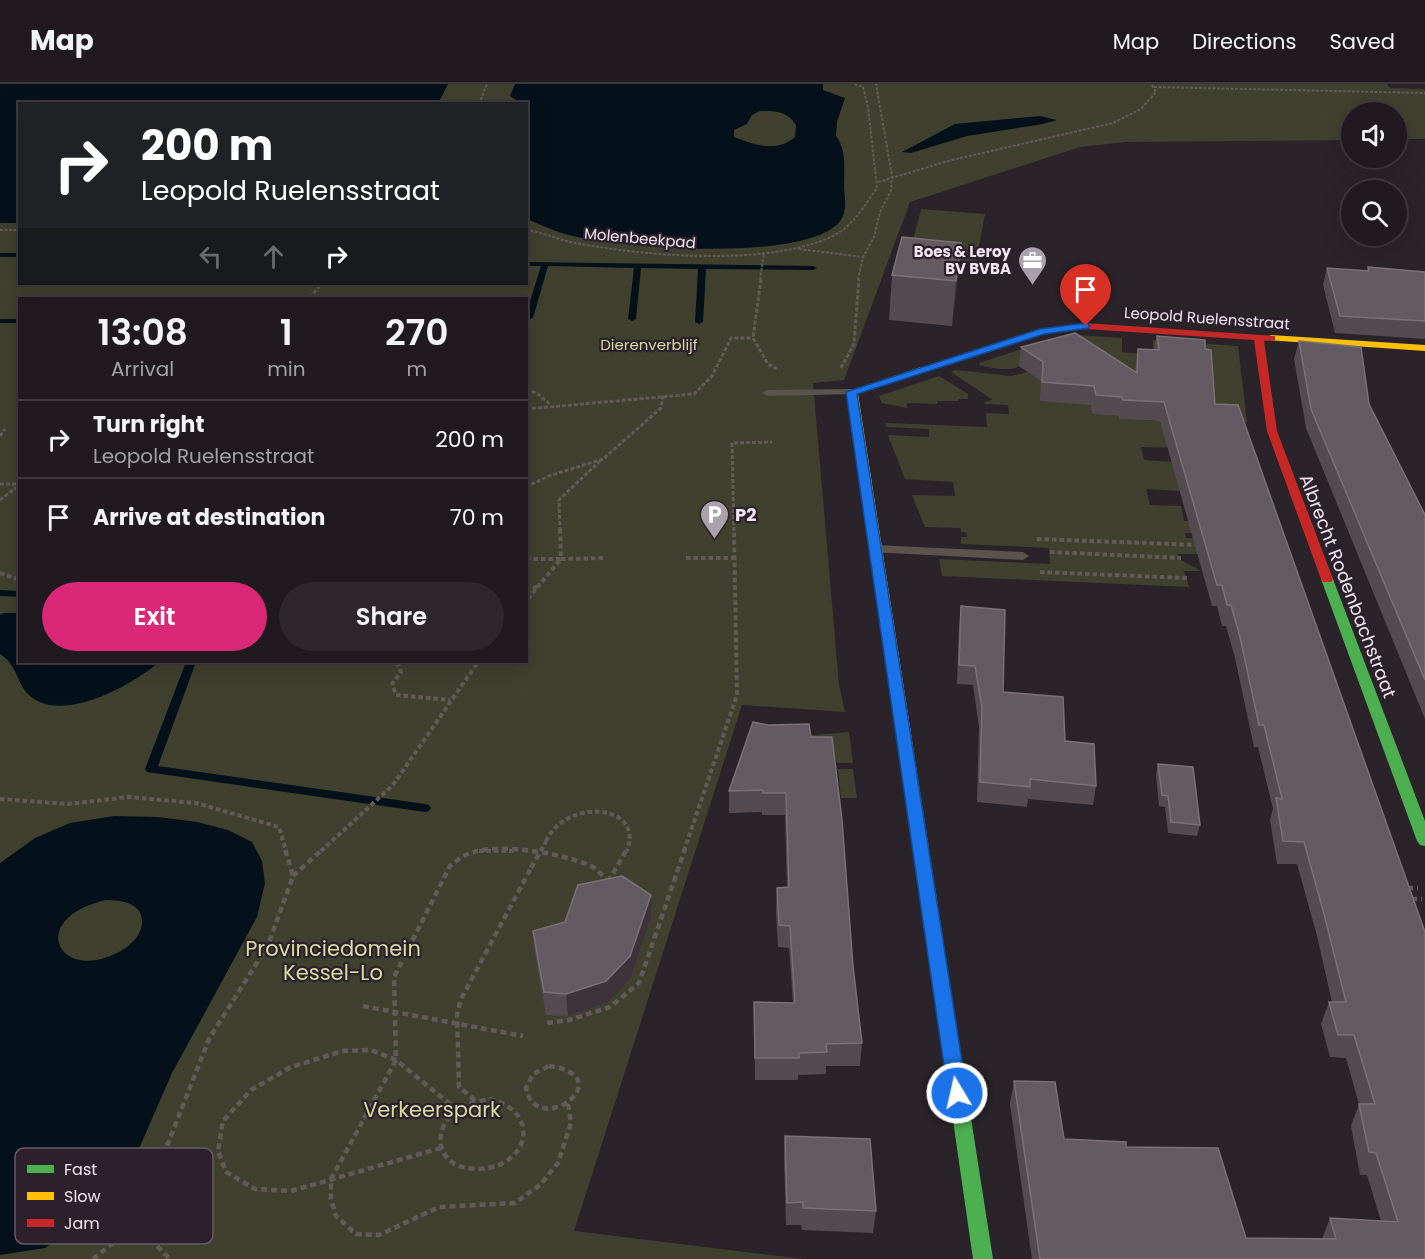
<!DOCTYPE html>
<html lang="en">
<head>
<meta charset="utf-8">
<style>
	:root { --surface:#201a20; --page:#2d272d; --text:#f1f3f6; --muted:#a2a1a5; --line:#3d383e; --accent:#db2777 }
	body { margin:0; font-family:Poppins,sans-serif; background:var(--page); color:var(--text); height:100vh; display:flex; flex-direction:column; font-size:22px; white-space:nowrap }
	* { box-sizing:border-box; margin:0 }
	p { font-size:20px; color:var(--muted) }
	.icon { flex:none; width:33px; height:33px; fill:none; stroke:currentColor; stroke-width:2; stroke-linecap:round; stroke-linejoin:round }
	.map { position:relative; flex:1; overflow:hidden }
	.details { position:absolute; left:18px; top:213px; width:510px; height:366px; display:flex; flex-direction:column; background:var(--surface); border-radius:0px; box-shadow:0 6px 24px #0002,0 0 0 2px var(--line) }
	.details>* { flex:none }
	.top-card { position:absolute; left:18px; top:18px; width:510px; height:183px; border-radius:0px; box-shadow:0 6px 24px #0002,0 0 0 2px var(--line); background:#202124; color:#fff; overflow:hidden }
	.controls { position:absolute; left:1341px; top:18px; display:grid; gap:12px }
	.controls a { display:grid; place-items:center; width:66px; height:66px; border-radius:50%; background:var(--surface); box-shadow:0 6px 24px #0002,0 0 0 2px var(--line); font-size:30px }
	.pin { position:absolute; display:grid; place-items:center; width:51px; height:51px; color:#fff; margin:-62px -26px; border-radius:50% 50% 50% 0; rotate:-45deg; box-shadow:0 0 6px #0007 }
	.pin .icon { rotate:45deg }
	.me { position:absolute; width:66px; margin:-33px; rotate:351deg; stroke-linejoin:round; filter:drop-shadow(0 0 4px #0008) }
	.turn { display:flex; align-items:center; gap:21px; height:126px; padding:0 24px; font-size:27px }
	.turn .icon { width:78px; height:78px; stroke-width:2.5 }
	.turn b { display:block; font-size:42px; line-height:51px }
	.lanes { display:flex; align-items:center; height:57px; padding:0 24px; background:#0003; justify-content:center; gap:30px; direction:ltr }
	.lanes .off { opacity:.35 }
	.eta { display:flex; justify-content:space-evenly; align-items:center; height:102px; text-align:center }
	.eta b { font-size:36px; font-weight:600; line-height:42px }
	.button { display:flex; gap:12px; margin-top:auto; padding:12px 24px }
	.button a { flex:1; height:69px; border-radius:36px; background:var(--accent); color:#fff; font-size:24px; font-weight:600; line-height:69px; text-align:center }
	.button a+a { background:var(--page); color:var(--text) }
	ul { padding:0; list-style:none }
	li { display:flex; align-items:center; gap:18px; height:78px; padding:0 24px; border-top:2px solid var(--line) }
	li div { flex:1 }
	li b { display:block; font-size:22px }
	li em { font-style:normal }
	header { display:flex; align-items:center; gap:36px; box-sizing:border-box; height:84px; padding:0 30px; background:var(--surface); border-bottom:2px solid var(--line) }
	header strong { font-size:28px }
	nav { display:flex; gap:33px; margin-inline-start:auto; font-size:21px }
	.map>svg:first-child { display:block }
	.green { fill:#40402f; fill-rule:evenodd }
	.water { fill:#04111b; fill-rule:evenodd }
	.lines { fill:none; stroke-linecap:round; stroke-linejoin:round }
	.stream { fill:#04111b; fill-rule:evenodd }
	.path-far3 { stroke:#615a58; stroke-width:2; stroke-dasharray:3 1.5; stroke-linecap:butt }
	.path-far2 { stroke:#615a58; stroke-width:3; stroke-dasharray:4 2; stroke-linecap:butt }
	.path-far1 { stroke:#615a58; stroke-width:4; stroke-dasharray:4.5 3; stroke-linecap:butt }
	.path { stroke:#615a58; stroke-width:4.5; stroke-dasharray:6 4; stroke-linecap:butt }
	.lane { fill:#5b534d; fill-rule:evenodd }
	.fast { fill:#4caf50; fill-rule:evenodd }
	.slow { fill:#ffc107; fill-rule:evenodd }
	.jam { fill:#c62828; fill-rule:evenodd }
	.path-bridge-far1 { stroke:#615a58; stroke-width:4; stroke-dasharray:4.5 3; stroke-linecap:butt }
	.path-bridge { stroke:#615a58; stroke-width:4.5; stroke-dasharray:6 4; stroke-linecap:butt }
	.wall { fill:#544b51 }
	.shaded-wall { fill:#3c343a }
	.building { fill:#645b62; stroke:#7a7178; stroke-width:1.5 }
	.route { fill:#1a73e8; stroke:#114b97; stroke-width:1.5 }
	.labels { text-anchor:middle; dominant-baseline:central; stroke-width:4.5; stroke-linejoin:round; paint-order:stroke }
	.far-street-label { font-size:15px; fill:#efe6ef; stroke:#2d202d }
	.far-poi-label { font-size:15px; font-weight:bold; fill:#efe6ef; stroke:#2d202d; text-anchor:end }
	.far-park-label { font-size:15px; fill:#d5dc9f; stroke:#2d202d }
	.poi-label { font-size:18px; font-weight:bold; fill:#efe6ef; stroke:#2d202d; text-anchor:start }
	.street-label { font-size:18px; fill:#efe6ef; stroke:#2d202d }
	.near-park-label { font-size:21px; fill:#d5dc9f; stroke:#2d202d }
	.key { fill:#2d202d; stroke:#675b67; stroke-width:1.5 }
	.key-label { font-size:16px; fill:#efe6ef }
</style>
</head>
<body>
<header>
<strong>Map</strong>
<nav><a>Map</a><a>Directions</a><a>Saved</a></nav>
</header>
<div class="map">
<svg width="1425" height="1175" viewBox="0 0 1425 1175">
	<rect width="100%" height="100%" fill="#2a232a"/>
	<path class="green" d="M0,0h1387l3,4 33,1 2,2v48h-28l-1,-27h-44l-1,28 -225,2 -46,5 -170,55 -66,178 -31,3 26,302 6,27 -103,-7 -168,526 230,28h-804zM20,20h506v180h-506zM20,214h506v364h-506z
		M921,125l64,5 -9,48 -67,-6z
		M1076,251l46,3v14l31,3v-15l85,6 9,76 -155,-13 1,5 26,2 1,3 37,2 3,-3 25,30 -44,-1 3,13 29,2 7,29 -34,-2 4,16 31,1 3,15h12l3,12h-14l1,5h7l6,16h-22l2,5 22,12h-17l5,16 -247,-11 -3,-17 111,5 -1,-16 -88,-4v-7h6l-1,-5h-5v-4l-36,-1 -13,-32 43,1 -2,-14 -48,-3 -17,-44 41,2v-8l-43,-2v-4l101,4 -1,-14 23,1 -1,-9 -23,-1 -1,-2 9,-2 -42,-28 4,-2 56,6 17,-4 13,9 -22,-15c-7,6 -28,2 -40,-1v-2l64,-21z
		M939,292l29,18v5h-9l-1,2h-20l-1,3 -30,-1v5l-25,-5 -3,-7z
		M849,648l4,31h-16l-2,-5 -25,1 -19,-22z
		M838,685h15l4,29h-16z"/>
	<path class="water" d="M0,0h448l-10,20h-418l-1,119h-19z
		M515,0h308v6l22,8 -8,24 -1,14c11,14 8,35 8,52 1,11 3,23 -3,32 -31,44 -228,28 -276,14 -13,-4 -26,-10 -38,-15l-1,-115 -5,-1 -11,-7zM760,27c16,0 27,0 36,14l-1,12c-19,16 -40,8 -61,0v-7l13,-6 5,-9z
		M1040,32l17,4 -14,4 -76,12 -56,17 -9,-1 53,-28z
		M4,529h15l1,49h139c-26,23 -98,63 -130,33 -13,-12 -11,-30 -29,-41v-39z
		M114,732l44,1 39,5 31,8 24,12 10,19 3,22 -8,34 -85,156 -38,87 -45,57 -44,31 -45,7v-392l35,-25 35,-15zM106,816c15,0 38,3 36,24 -1,10 -10,20 -18,25 -63,39 -101,-30 -18,-49z"/>
	<g class="lines">
		<path class="stream" d="M0,169h20v4h-20z
			M526,178l287,4 4,2 -4,2 -107,-1 -3,53 -4,2 -4,-2 3,-53 -57,-1 -5,51 -4,2 -4,-2 6,-51 -86,-2 -15,52 -7,2v-6l15,-48h-15z
			M0,235h20v4h-20z
			M0,506l20,1v6l-20,-1z
			M186,578h10l-38,104 267,38 4,1 2,3 -2,3 -4,1 -278,-40 -2,-3z"/>
		<path class="path-far3" d="M1154,3l271,6
			M479,20l8,-20
			M878,98l74,-22 161,-37 28,-14 15,-17 -5,-8
			M0,146h20
			M526,146c17,2 32,10 49,13 68,13 202,25 263,-10 17,-10 28,-30 39,-45l-9,-81 -5,-20 -9,-3
			M799,165l64,8
			M760,196l4,-28
			M858,196l5,-23 11,-20 6,-25 11,-21 1,-15 -16,-92"/>
		<path class="path-far2" d="M761,195l-8,59 15,26 11,6
			M310,214l11,-14
			M841,284l13,-24 5,-65
			M526,306l11,3 14,12
			M526,325l168,-15 18,-18 19,-38h22
			M0,352l5,-7
			M0,400h20
			M526,403l23,-11 54,-17 58,-51 2,-12
			M0,416l20,-15
			M560,447l-1,-31 41,-39
			M734,447l-2,-88 40,-1"/>
		<path class="path-far1" d="M560,445l1,30 44,-1
			M1037,455l163,6
			M1050,468l131,6
			M686,474h50
			M526,475h35l-35,42
			M1040,488l147,6
			M0,489l20,7
			M526,500l11,4
			M397,578l4,10 -9,12 4,11 54,5
			M0,715l68,5 61,-7 67,6 83,24 7,24
			M546,757c20,-43 99,-38 81,10
			M321,767l72,-66 85,-123
			M479,767h37
			M684,767l53,-156 -3,-166"/>
		<path class="path" d="M293,792l30,-27
			M608,798l19,-33
			M1407,804h11
			M1411,815h11
			M547,939l22,-3 41,-13 29,-24 46,-134
			M549,982c74,10 -12,75 -23,22l7,-14z
			M489,1015c53,12 41,67 -9,70 -9,0 -19,-1 -27,-6 -24,-17 -10,-49 13,-59 7,-2 16,-3 23,-5z
			M475,1016l-16,-13 -2,-73 4,-15 70,-131
			M568,1020l3,19 -13,40 -18,22 -25,18 -76,4 -60,28 -23,-1 -20,-18 -5,-17v-20l65,-119 -2,-83 56,-111c7,-6 15,-12 24,-14 28,-9 91,2 117,14 7,4 12,10 17,16
			M441,1064l-150,43 -36,-2 -29,-17 -8,-21 5,-30 28,-31 40,-23 52,-16 28,-1 25,10 60,49
			M136,1141l34,34
			M93,1175l43,-34 73,-186 59,-94 25,-69 -8,-27"/>
		<path class="lane" d="M852,305l5,3 -1,2 -89,2 -5,-3 5,-3z
			M875,461l148,7 6,4 -6,4 -152,-8 -2,-3 2,-3z"/>
		<path class="fast" d="M1327,491l6,4 92,242v25l-5,-1 -3,-4 -96,-262z
			M907,664l7,5 79,506h-20l-73,-506z"/>
		<path class="slow" d="M1271,251l154,10v6l-158,-11 -1,-2z
			M921,283l5,3 -1,2 -67,22 56,359 -7,5 -7,-5 -53,-361z"/>
		<path class="jam" d="M1085,239l190,13v4l-11,1 13,90 56,148 -2,3h-8l-2,-3 -54,-148 -13,-91 -169,-11 -41,5 -119,38 -4,1 -5,-3 123,-41z"/>
		<path class="path-bridge-far1" d="M541,767l5,-10"/>
		<path class="path-bridge" d="M531,784l11,-19
			M363,922l160,30"/>
	</g>
	<path class="wall" d="M961,159l-9,83 -63,-6 3,-45z
		M1368,183l57,5v67l-90,-6 -12,-48 4,-17 40,3z
		M1157,252l48,13 10,55 210,855h-393l-22,-155 4,-23 50,58 62,8 120,91 76,1 8,-21 51,3 -14,-46h-7l-9,-49 8,-22 -13,-46 -16,-1 -9,-33 8,-22h3l-15,-66 -20,-72h-20l-7,-44 3,-11 -15,-62h-4l-19,-89 -9,-32h-4l-5,-20h-5l-52,-185 -41,-2v-3l-27,-2 -1,-9 -51,-4 1,-20 -22,-15 2,-19 114,25 3,-23 16,1z
		M1299,257l70,63 56,111v204l-119,-291 -12,-69z
		M961,522l42,86 62,49 31,45 -3,19 -65,-6 -1,8 -50,-5 2,-75 -6,-42 -16,-1 2,-59z
		M811,653l42,229 9,77 -2,23h-34v8l-28,1v5h-43l-1,-78 39,1 -4,-55 -11,-1 -2,-37 1,-22 10,-1 -2,-72h-23v-3l-33,1v-22z
		M1158,680l42,61 -3,11 -29,-3 -3,-26 -6,-1 -3,-31z
		M651,811v22l-20,61 -24,25 -39,13 -22,-1 -11,-62 -2,-22 32,-9z
		M785,1052l91,75 -3,22 -71,-3 -1,-5h-15l-2,-67z"/>
	<path class="shaded-wall" d="M961,159l-4,43 -5,40 4,-45z
		M651,811v22l-20,61 -24,25 -39,13 -2,-22z"/>
	<path class="building" d="M902,153l59,6 -5,38 -64,-6z
		M1368,183l57,5v49l-85,-5 -13,-48 42,3z
		M1075,249l62,40 1,-24 21,1 -2,-14 48,4v9l6,1 4,54 23,1 187,527v327h-385l-26,-178 41,1 9,57 62,3v5l92,1 28,90 90,1 -6,-21 68,4 -22,-69 -7,-1 -10,-48h16l-21,-69h-16l-9,-33h17l-22,-88 -20,-72 -21,-1 -7,-43 6,1 -18,-74h-5l-19,-88 -9,-32h-4l-5,-20h-5l-53,-183 -41,-2 -1,-3 -26,-2 -2,-9 -52,-4 1,-20 -22,-15z
		M1299,257l62,6 8,57 56,111v165l-114,-271z
		M961,522l44,4 -2,82 60,5 2,44 29,3 2,42 -66,-7v8l-50,-5 2,-75 -7,-41 -16,-1z
		M753,638l15,3 41,-1 2,13h21l10,83 11,146 9,77 -36,1 1,8 -28,1v5h-44l-1,-56 41,1 -5,-77 -11,-1 -2,-37 12,-1 -3,-94h-23v-3l-34,1z
		M1158,680l35,3 7,58 -29,-3 -3,-26 -6,-1z
		M622,792l29,19 -21,61 -24,25 -40,13 -22,-2 -11,-61 32,-9 13,-37z
		M785,1052l85,3 6,72 -73,-3v-6l-16,1z"/>
	<path class="route" d="M1086,239l3,1v4l-45,6 -187,60 110,699 -3,5 -7,2 -6,-2 -3,-5 -102,-701 194,-63z"/>
	<defs>
		<symbol id="office-pin" viewBox="-11 -11 22 30"><path d="M0 17L-7.5 6A9.5 9.5 0 1 1 7.5 6Z" fill="#aaa2aa" stroke="#2d202d"/><path d="M-6-3h4V-5.5h4V-3h4V5H-6ZM-1-4.5V-3h2v-1.5ZM-6 0V1H6V0Z" fill="#fff"/></symbol>
		<symbol id="parking-pin" viewBox="-11 -11 22 30"><path d="M0 17L-7.5 6A9.5 9.5 0 1 1 7.5 6Z" fill="#aaa2aa" stroke="#2d202d"/><path d="M-3.5-5.5H1a3.5 3.5 0 0 1 0 7H-1V5.5H-3.5ZM-1-3.4V-.6H.8a1.4 1.4 0 0 0 0-2.8Z" fill="#fff"/></symbol>
	</defs>
	<g fill-rule="evenodd">
		<use href="#office-pin" x="1016" y="160" width="33" height="45"/>
		<use href="#parking-pin" x="698" y="414" width="33" height="45"/>
	</g>
	<g class="labels">
		<g class="far-street-label">
			<text transform="translate(640 154) rotate(5)">Molenbeekpad</text>
			<text transform="translate(1207 234) rotate(4)">Leopold Ruelensstraat</text>
		</g>
		<g class="far-poi-label">
			<text x="1011" y="167">Boes &amp; Leroy<tspan x="1011" dy="17">BV BVBA</tspan></text>
		</g>
		<g class="far-park-label">
			<text x="649" y="260">Dierenverblijf</text>
		</g>
		<g class="poi-label">
			<text x="735" y="430">P2</text>
		</g>
		<g class="street-label">
			<text transform="translate(1348 502) rotate(69)">Albrecht Rodenbachstraat</text>
		</g>
		<g class="near-park-label">
			<text x="333" y="864">Provinciedomein<tspan x="333" dy="24">Kessel-Lo</tspan></text>
			<text x="432" y="1025">Verkeerspark</text>
		</g>
	</g>
	<rect x="15" y="1064" width="198" height="96" rx="9" class="key"/>
	<rect x="27" y="1081" width="27" height="8" fill="#4caf50"/>
	<rect x="27" y="1108" width="27" height="8" fill="#ffc107"/>
	<rect x="27" y="1135" width="27" height="8" fill="#c62828"/>
	<g class="key-label">
		<text x="64" y="1091">Fast</text>
		<text x="64" y="1118">Slow</text>
		<text x="64" y="1145">Jam</text>
	</g>
</svg>
<div class="controls">
<a><svg class="icon" aria-label="sound" viewBox="0 0 24 24"><path d="M4 9h4l5-4v14l-5-4H4zM17 9q2 3 0 6"/></svg></a>
<a><svg class="icon" aria-label="search" viewBox="0 0 24 24"><circle cx="10" cy="10" r="6"/><path d="M15 15l6 6"/></svg></a>
</div>
<div class="pin" style="left:1086px;top:242px;background:#d93025"><svg class="icon" aria-label="arrive" viewBox="0 0 24 24"><path d="M6 21V4h12l-3 4 3 4H6"/></svg></div>
<svg class="me" style="left:957px;top:1009px" viewBox="-20 -20 40 40"><circle r="17" fill="#1a73e8" stroke="#fff" stroke-width="3"/><path d="M0-11L8 9 0 5-8 9z" fill="#fff"/></svg>
<div class="top-card">
<div class="turn"><svg class="icon" aria-label="right" viewBox="0 0 24 24"><path d="M7 20v-9h11M14 6l5 5-5 5"/></svg><div><b>200 m</b>Leopold Ruelensstraat</div></div>
<div class="lanes"><svg class="icon off" aria-label="left" viewBox="0 0 24 24"><path d="M17 20v-9H6M10 6l-5 5 5 5"/></svg><svg class="icon off" aria-label="ahead" viewBox="0 0 24 24"><path d="M12 20V5M6 11l6-6 6 6"/></svg><svg class="icon" aria-label="right" viewBox="0 0 24 24"><path d="M7 20v-9h11M14 6l5 5-5 5"/></svg></div>
</div>
<section class="details">
<div class="eta">
<div><b>13:08</b><p>Arrival</p></div>
<div><b>1</b><p>min</p></div>
<div><b>270</b><p>m</p></div>
</div>
<ul>
<li><svg class="icon" aria-label="right" viewBox="0 0 24 24"><path d="M7 20v-9h11M14 6l5 5-5 5"/></svg><div><b>Turn right</b><p>Leopold Ruelensstraat</p></div><em>200 m</em></li>
<li><svg class="icon" aria-label="arrive" viewBox="0 0 24 24"><path d="M6 21V4h12l-3 4 3 4H6"/></svg><div><b>Arrive at destination</b></div><em>70 m</em></li>
</ul>
<div class="button"><a>Exit</a><a>Share</a></div>
</section>
</div>
</body>
</html>
